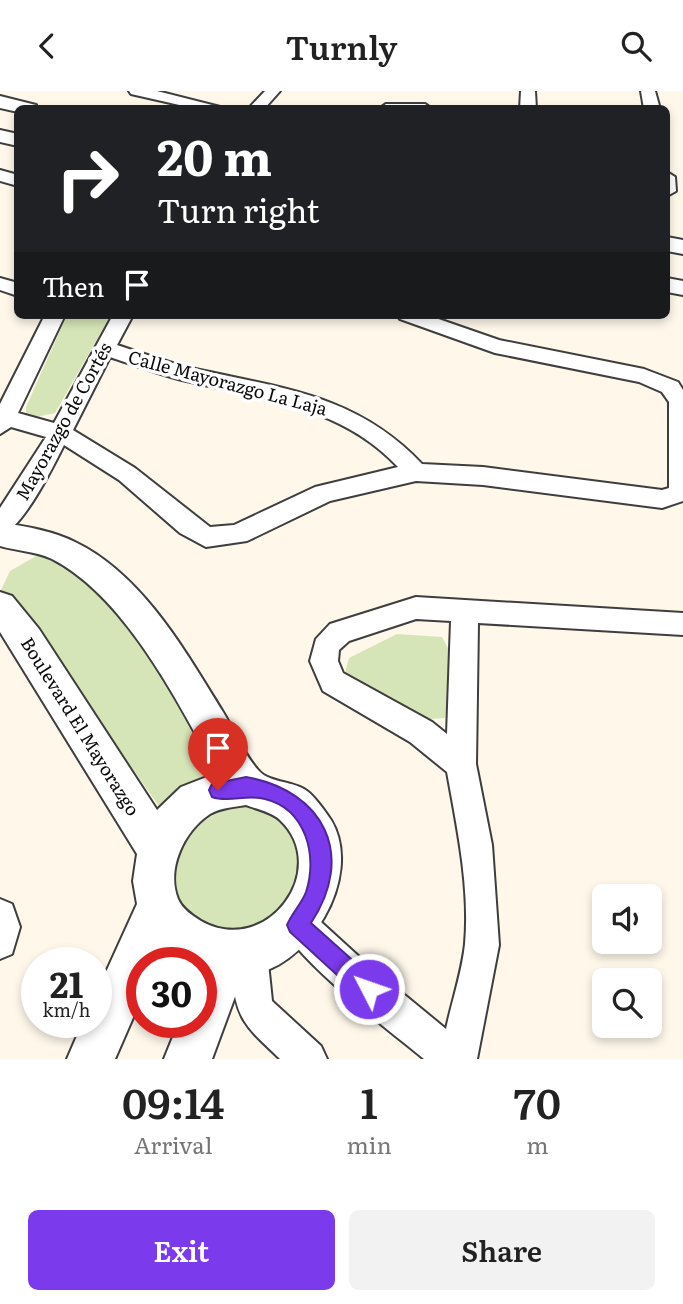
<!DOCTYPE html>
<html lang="en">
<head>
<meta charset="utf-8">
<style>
	:root { --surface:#fff; --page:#f2f2f2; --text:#222; --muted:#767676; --accent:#7c3aed }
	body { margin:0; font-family:Literata,serif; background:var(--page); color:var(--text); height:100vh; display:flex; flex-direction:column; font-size:26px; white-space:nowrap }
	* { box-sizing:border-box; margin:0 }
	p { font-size:23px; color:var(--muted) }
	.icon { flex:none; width:38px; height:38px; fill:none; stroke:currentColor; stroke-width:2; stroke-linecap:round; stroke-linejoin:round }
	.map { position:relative; height:968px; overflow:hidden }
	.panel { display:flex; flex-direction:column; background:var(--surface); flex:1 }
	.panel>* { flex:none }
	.guide { position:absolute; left:14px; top:14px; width:656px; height:214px; border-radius:10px; box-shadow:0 4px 10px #0003; background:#202124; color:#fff; overflow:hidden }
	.tools { position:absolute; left:592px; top:793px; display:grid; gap:14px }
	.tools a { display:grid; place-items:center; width:70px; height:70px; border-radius:10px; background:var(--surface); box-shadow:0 4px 10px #0003; font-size:35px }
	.speed { position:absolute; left:21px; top:856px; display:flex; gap:14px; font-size:35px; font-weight:700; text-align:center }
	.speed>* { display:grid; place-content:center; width:91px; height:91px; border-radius:50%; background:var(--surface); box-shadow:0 4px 10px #0003; line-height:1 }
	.speed small { font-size:18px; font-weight:400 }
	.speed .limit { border:10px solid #d22; background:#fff; color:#111 }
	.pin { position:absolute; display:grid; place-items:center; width:60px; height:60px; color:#fff; margin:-72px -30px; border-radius:50% 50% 50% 0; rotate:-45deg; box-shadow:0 0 7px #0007 }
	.pin .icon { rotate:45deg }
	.me { position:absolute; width:77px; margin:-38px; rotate:311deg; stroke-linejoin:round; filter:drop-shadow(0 0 5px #0008) }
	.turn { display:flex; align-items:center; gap:24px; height:147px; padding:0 28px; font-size:32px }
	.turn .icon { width:91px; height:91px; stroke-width:2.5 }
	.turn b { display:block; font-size:49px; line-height:60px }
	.then { display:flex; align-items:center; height:66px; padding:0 28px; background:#0003; gap:14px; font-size:26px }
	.eta { display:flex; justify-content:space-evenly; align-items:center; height:119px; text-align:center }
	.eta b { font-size:42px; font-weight:600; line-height:49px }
	.cta { display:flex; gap:14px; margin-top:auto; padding:14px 28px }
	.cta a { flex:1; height:80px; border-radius:10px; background:var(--accent); color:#fff; font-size:28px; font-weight:600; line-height:80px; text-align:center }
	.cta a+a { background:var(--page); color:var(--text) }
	header { display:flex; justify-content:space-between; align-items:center; height:91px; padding:0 28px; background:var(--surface); font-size:32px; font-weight:600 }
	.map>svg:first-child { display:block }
	.green { fill:#d6e5b7 }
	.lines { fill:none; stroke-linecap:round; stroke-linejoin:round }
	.minor-casing { stroke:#3e3e3e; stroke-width:4 }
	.tertiary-casing { stroke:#3e3e3e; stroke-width:4 }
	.minor { fill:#fff; fill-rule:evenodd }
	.tertiary { fill:#fff; fill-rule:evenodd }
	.route { fill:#7c3aed; stroke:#51269a; stroke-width:2 }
	.labels { text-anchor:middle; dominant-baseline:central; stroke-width:7; stroke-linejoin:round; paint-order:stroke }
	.street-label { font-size:18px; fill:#0b0b0b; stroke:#fff }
</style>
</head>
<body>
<header><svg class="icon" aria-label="back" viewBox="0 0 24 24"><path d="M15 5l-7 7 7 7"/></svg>Turnly<svg class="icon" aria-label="search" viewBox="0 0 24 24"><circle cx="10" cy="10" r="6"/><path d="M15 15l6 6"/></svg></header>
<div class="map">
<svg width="683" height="968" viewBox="0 0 683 968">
	<rect width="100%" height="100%" fill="#fef7ea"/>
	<path class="green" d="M67,224h44l-56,98 -19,4 -10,-4v-6z
		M38,464l31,13 57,52 103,154 -66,38 -134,-190 -29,-30 10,-21z
		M397,543l45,3 11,20 -8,61 -33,2 -69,-41 6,-21z
		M238,715c41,2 70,32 60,75 -1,4 -1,11 -4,15 -7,13 -25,24 -35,34 -14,0 -37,6 -49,1 -4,-2 -9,-7 -13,-10 -52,-40 -13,-104 41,-115z"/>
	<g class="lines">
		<defs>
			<path id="minor" d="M129,0h28l71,18h-31l-66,-15z
				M265,0h15l-16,18h-16z
				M521,0h14l1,18h-16z
				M641,0h14l5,18h-16z
				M386,13h39l7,5h-53z
				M0,79l18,5v11l-18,-5z
				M667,81l8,5 1,14 -9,5z
				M0,187l18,5v13l-18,-6z
				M45,224h20l-47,98 36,10 59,-108h20l-16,30c22,7 44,15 66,21 92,22 170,25 239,98l61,3 179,23 7,-2v-86l-7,-10 -23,-10 -144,-29 -95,-34 -3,-4h30l72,25 145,29 34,13 5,8v111l-21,7 -179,-23 -67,-4 -86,20 -83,40 -41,6 -26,-14 -61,-53 -55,-35c-11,22 -41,83 -64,91v-28l46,-71 -35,-10 -11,7v-30zM110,266c24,8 48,17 72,23 77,18 160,26 216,87l-83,20 -81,38 -24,2 -75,-59 -62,-38z
				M416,506l267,16v22l-205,-12 -2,141 16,81 7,100 -22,114h-53c-34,-28 -128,-99 -143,-135l5,-12 12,-5 12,5 57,52 79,65c6,-28 16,-57 19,-85 5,-56 -8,-117 -18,-172l-37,-30 -87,-51 -13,-30 6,-22 14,-15zM416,528l35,2 -4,113 -15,-12 -89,-49 -5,-12 1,-11 10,-9z
				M0,808l12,5 8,23 -8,27 -12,5z
				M249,844l12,6 6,12 5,48 49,45 6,13h-47c-29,-28 -45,-38 -47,-81 -1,-14 -2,-24 4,-37z"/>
			<path id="tertiary" d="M0,5l36,9 2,4h-20v3l-18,-4z
				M0,39l18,4v12l-18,-4z
				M667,146l16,3v14l-16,-3z
				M667,187l16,3v14l-16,-3z
				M4,432c24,4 49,8 71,19 67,32 111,110 148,170 11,18 21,43 36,59 11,12 35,10 48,20 8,6 18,20 24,29 34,56 -24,154 -88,155l-31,84h-48l15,-37h22v-59h-13l-25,-15 -6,15h-15v34l-27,62h-48l16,-37h13v-28l41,-90 -4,-23 4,-27 -137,-222v-40l12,4 27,33 118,181 24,-23 36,-14c-39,-70 -91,-176 -165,-214 -17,-8 -35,-8 -52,-13v-22zM246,714c10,4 26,7 34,15 52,49 -13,138 -79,101 -8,-5 -19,-12 -23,-22 -12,-30 6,-68 32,-85 10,-6 24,-7 36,-9z"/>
		</defs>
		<use href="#minor" class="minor-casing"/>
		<use href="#tertiary" class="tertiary-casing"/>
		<use href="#minor" class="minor"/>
		<use href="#tertiary" class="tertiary"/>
	</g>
	<path class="route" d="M246,686c78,14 110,78 65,146l65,58 3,8 -3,8 -7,3 -8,-3 -71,-65 -3,-7c5,-12 15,-22 19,-33 12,-36 0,-83 -41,-93 -18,-5 -37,4 -53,-2l-3,-7 3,-6z"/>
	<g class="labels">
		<g class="street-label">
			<text transform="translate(228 291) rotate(15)">Calle Mayorazgo La Laja</text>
			<text transform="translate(63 330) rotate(-61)">Mayorazgo de Cortés</text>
			<text transform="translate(81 635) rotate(58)">Boulevard El Mayorazgo</text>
		</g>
	</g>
</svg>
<div class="tools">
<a><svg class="icon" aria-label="sound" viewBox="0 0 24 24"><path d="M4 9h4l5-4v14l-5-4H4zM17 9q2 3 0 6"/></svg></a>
<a><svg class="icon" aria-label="search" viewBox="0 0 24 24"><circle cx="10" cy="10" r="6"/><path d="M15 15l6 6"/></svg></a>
</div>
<div class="speed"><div>21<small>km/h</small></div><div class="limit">30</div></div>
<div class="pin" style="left:218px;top:699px;background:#d93025"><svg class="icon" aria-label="arrive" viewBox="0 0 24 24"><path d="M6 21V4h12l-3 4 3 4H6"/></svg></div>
<svg class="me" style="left:369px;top:898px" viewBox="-20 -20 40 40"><circle r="17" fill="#7c3aed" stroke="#fff" stroke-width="3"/><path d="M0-11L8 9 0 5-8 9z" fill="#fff"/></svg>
<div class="guide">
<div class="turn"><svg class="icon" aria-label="right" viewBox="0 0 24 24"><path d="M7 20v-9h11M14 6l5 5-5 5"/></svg><div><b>20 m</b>Turn right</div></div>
<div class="then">Then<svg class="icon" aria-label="arrive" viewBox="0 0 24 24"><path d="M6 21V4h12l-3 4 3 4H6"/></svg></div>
</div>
</div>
<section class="panel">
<div class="eta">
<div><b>09:14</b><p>Arrival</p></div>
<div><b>1</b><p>min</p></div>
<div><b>70</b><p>m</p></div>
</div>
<div class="cta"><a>Exit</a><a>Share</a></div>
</section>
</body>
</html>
